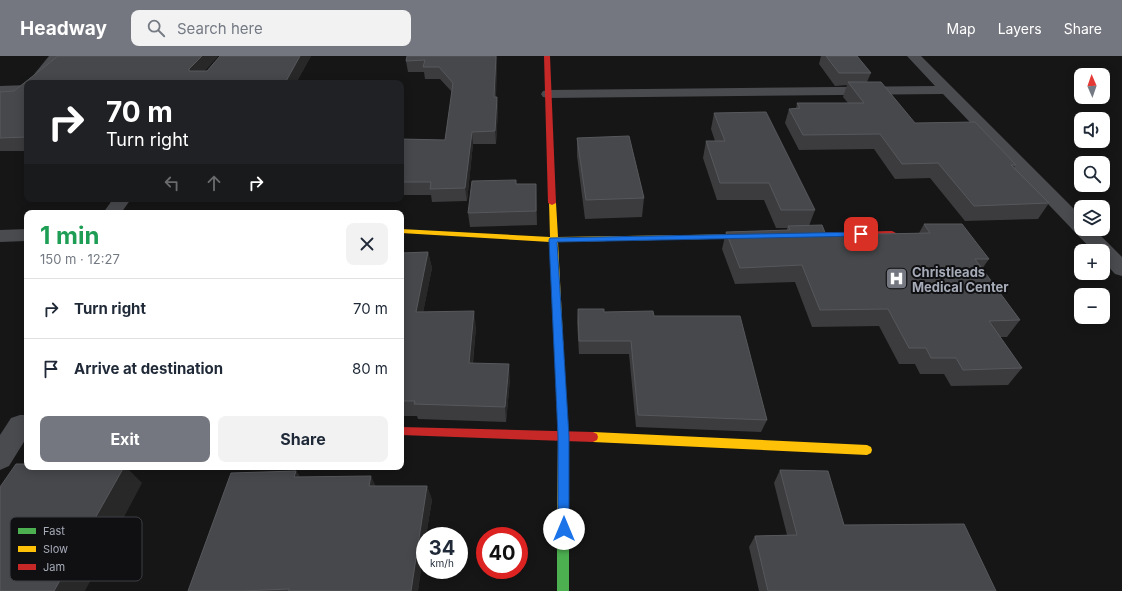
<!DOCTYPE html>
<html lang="en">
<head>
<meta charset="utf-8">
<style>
	:root { --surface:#fff; --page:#f2f2f3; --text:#1f2937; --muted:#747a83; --line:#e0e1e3; --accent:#74777f }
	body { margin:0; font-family:Inter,sans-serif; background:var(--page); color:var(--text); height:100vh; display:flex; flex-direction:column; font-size:15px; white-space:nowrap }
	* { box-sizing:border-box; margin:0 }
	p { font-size:13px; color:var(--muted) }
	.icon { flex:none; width:22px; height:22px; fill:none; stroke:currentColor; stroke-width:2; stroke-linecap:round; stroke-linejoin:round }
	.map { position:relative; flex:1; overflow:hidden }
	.panel { position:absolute; left:24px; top:154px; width:380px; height:260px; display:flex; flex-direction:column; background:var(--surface); border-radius:8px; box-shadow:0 2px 10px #0003 }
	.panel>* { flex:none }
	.guide { position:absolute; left:24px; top:24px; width:380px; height:122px; border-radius:8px; box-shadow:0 2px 10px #0003; background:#202124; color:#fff; overflow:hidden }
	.needle { width:26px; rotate:358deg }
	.tools { position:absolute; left:1074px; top:12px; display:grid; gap:8px }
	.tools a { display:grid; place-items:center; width:36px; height:36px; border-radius:8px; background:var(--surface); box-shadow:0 2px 10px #0003; font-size:20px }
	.speed { position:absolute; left:416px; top:471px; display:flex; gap:8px; font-size:20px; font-weight:700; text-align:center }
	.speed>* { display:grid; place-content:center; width:52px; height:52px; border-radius:50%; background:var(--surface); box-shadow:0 2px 10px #0003; line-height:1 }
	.speed small { font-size:10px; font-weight:400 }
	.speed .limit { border:6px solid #d22; background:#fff; color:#111 }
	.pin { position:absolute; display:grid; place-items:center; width:34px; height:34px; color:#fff; margin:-17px; border-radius:8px; box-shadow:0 2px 6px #0006 }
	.me { position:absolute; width:44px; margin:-22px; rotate:0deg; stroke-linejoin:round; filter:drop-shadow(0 0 3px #0008) }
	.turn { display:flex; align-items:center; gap:14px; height:84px; padding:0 16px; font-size:18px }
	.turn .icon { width:52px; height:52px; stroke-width:2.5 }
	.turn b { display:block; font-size:28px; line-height:34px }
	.lanes { display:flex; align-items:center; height:38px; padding:0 16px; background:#0003; justify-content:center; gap:20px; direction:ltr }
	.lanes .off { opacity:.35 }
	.round { display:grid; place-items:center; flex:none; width:42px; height:42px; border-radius:8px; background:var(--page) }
	.headline { display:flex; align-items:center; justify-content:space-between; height:68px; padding:0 16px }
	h1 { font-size:24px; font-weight:700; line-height:30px; color:#1e9e55 }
	.button { display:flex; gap:8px; margin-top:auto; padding:8px 16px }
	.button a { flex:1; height:46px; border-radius:8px; background:var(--accent); color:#fff; font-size:16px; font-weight:700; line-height:46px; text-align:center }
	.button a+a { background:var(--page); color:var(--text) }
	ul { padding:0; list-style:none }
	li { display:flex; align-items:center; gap:12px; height:60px; padding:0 16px; border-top:1px solid var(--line) }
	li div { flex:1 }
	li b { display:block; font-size:15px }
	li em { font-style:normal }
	header { display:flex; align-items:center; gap:24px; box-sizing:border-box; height:56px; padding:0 20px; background:var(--accent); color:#fff }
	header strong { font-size:19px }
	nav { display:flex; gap:22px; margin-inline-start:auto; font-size:14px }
	.search { width:280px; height:36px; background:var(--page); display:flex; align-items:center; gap:10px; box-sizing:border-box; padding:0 14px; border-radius:8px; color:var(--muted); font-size:15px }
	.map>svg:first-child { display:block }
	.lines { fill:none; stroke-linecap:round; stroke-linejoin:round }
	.street { fill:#4a4b4f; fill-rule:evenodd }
	.fast { fill:#4caf50; fill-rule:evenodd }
	.slow { fill:#ffc107; fill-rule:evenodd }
	.jam { fill:#c62828; fill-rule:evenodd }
	.wall { fill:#3c3c3e }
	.shaded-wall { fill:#282829 }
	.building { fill:#47484b; stroke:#56585c }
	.route { fill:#1a73e8; stroke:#114b97 }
	.labels { text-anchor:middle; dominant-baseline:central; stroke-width:4; stroke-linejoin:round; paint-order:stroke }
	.poi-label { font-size:13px; font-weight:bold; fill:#a6abb8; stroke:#101012; text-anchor:start }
	.key { fill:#101012; stroke:#3d3e44; stroke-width:1 }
	.key-label { font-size:11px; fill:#a6abb8 }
</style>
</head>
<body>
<header>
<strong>Headway</strong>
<div class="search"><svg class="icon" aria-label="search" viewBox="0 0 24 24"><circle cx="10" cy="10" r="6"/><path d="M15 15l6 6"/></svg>Search here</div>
<nav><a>Map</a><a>Layers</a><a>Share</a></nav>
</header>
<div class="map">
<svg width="1122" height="535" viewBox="0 0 1122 535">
	<rect width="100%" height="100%" fill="#161616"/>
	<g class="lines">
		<path class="street" d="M49,0h14l-22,27h-14z
			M907,0h14l160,160v13h13l28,28v19l-7,-2 -12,-13v-10h-10l-150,-157 -395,4 -5,-1 -2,-3 2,-3 5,-1 387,-4z
			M27,29v8l-27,1v-8z
			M113,143h18l-10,14h-18z
			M27,173v12l-27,1v-12z
			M20,359h7v22l-18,29 -9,4v-35l11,-17z"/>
		<path class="fast" d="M563,467l4,2 2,4v62h-12v-62l2,-4z"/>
		<path class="slow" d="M549,145h6l1,2 2,34 198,-3 4,2 -4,2 -198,4 10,194 1,93 -2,4 -4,2 -4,-2 -2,-4 1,-93 -8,-194 -149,-9v-4l149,8z
			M593,376l274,13 4,2 1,3 -1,3 -4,2 -274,-13 -4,-2 -1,-3 1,-3z"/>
		<path class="jam" d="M544,0h6l6,147 -4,2 -4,-2z
			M892,175l4,2 -1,2 -99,2 -4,-2 4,-2z
			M401,371l192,5 4,2 1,3 -1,3 -4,2 -192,-7z"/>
	</g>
	<path class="wall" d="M58,0h160l-14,15h3l13,-15h91l-15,27h-269v68h-27v-59l14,-1z
		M407,0h90l-1,41h1l1,12 -2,35h-23l-6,57 -35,1 -1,-7h-30v-56l44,1 7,-48 -12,-13h-15l-1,-7h-16l-2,-11z
		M821,0h36l14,17 -4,9 48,41 101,42 -2,3 35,35 -11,16 -73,2 -35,-43 -35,1 -21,-30 -75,1 -14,-27 4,-14h7l1,-6h51l-5,-6 4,-12 -12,1 -16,-22z
		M714,57l101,97 -6,16 17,9 93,-2 5,-9 65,35 -7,10 38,51 -13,17h-7l22,31 -14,17 -57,1 -7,-12h-24l-5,-10h-16l-20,-38 -67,1 -17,-45 -60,2 -13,-35 4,-17 61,-2v-2h-11l-12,-28h-47l-14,-42 3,-17h9l-4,-12z
		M577,82l67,60 -2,19 -57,2 -8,-63z
		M516,128h20l1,41 -67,2 -2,-14z
		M428,196l4,16 -9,44 53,15 -3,36 37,16 -4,43 -88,-3 -1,-3h-16v-163z
		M578,253l26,3 50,4 113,104 -6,12 -125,-5 -7,-73h-50l-2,-32z
		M780,414l64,55 152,66h-237l-10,-44 6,-11 32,-1 -13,-52z
		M296,415l4,6 76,9h51l5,14 -6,36h-1l-7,55h-230z"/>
	<path class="shaded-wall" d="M202,0h16l-23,26 -6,-11v-2z
		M300,0h11l-15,27h-11z
		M496,0h1l-2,53 -1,-12z
		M497,41l1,12 -2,35 -1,-13z
		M472,76l1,12 -6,57 -2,-13z
		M428,196l4,16 -12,60 -4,-16z
		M474,255l2,16 -5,52 -2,-16z
		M509,308l1,15 -4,43 -1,-15z
		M124,411h2l16,16 -57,108h-31z
		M296,415l9,14 -11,-8z
		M371,420l7,15 -9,-5z
		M427,430l5,14 -6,36h-1v9l-7,46h-7z"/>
	<path class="building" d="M58,0h144l-13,13v2h18l13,-15h80l-15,27h-258v54l-27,1v-46l14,-1z
		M407,0h89l-2,41h3l-2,34 -23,1 -7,56 -35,1 1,-7h-30v-43l44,1 8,-57 -14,-16h-16l2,-7 -19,1z
		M826,0h31l14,17h-32z
		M848,26h33l34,41 60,-1 41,43h-5l38,38 -75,3 -36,-43 -36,1 -22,-30 -77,1 -14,-26 11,-1 -3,-5h67z
		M766,56l49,98h-34l-12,-27h-49l-14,-42h19l-11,-28z
		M629,80l15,62 -58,2 -9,-62z
		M516,124v4h20v27l-68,2 4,-32z
		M924,168h38l27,35h-14l45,61 -31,1 33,47 -59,2 -7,-12h-25l-5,-10h-17l-21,-39 -68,1 -18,-45 -62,3 -14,-36 64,-2 -2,-4 34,-1 4,10 104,-2z
		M428,196l-12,60 58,-1 -5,52 40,1 -4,43 -91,-3 1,-3h-14v-148z
		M578,253h26v3l49,-1 1,5h86l27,104 -129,-5 -7,-74h-52z
		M16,408h11v3h97l-70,124h-54v-104z
		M780,414l48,1 16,54 120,-1 32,67h-228l-13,-55 42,-1z
		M296,415l-2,6 77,-1 -2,10h58l-16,105h-122v-2l-48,2h-53l43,-118z"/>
	<path class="route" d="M861,176l4,2 -1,2 -307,6 12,194v93l-1,4 -4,2 -5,-2 -1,-4v-93l-9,-196 1,-2z"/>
	<defs>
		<symbol id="hospital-square" viewBox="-11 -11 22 22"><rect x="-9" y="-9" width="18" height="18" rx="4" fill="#74777f" stroke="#101012"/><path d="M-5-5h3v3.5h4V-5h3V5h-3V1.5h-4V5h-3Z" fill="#fff"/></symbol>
	</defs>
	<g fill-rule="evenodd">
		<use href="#hospital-square" x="884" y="210" width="25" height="25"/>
	</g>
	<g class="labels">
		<g class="poi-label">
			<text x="912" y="216">Christleads<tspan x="912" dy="15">Medical Center</tspan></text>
		</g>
	</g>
	<rect x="10" y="461" width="132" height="64" rx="6" class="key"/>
	<rect x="18" y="472" width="18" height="6" fill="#4caf50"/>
	<rect x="18" y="490" width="18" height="6" fill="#ffc107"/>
	<rect x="18" y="508" width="18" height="6" fill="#c62828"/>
	<g class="key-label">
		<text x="43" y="479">Fast</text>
		<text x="43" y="497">Slow</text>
		<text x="43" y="515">Jam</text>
	</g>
</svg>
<div class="tools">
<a><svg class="needle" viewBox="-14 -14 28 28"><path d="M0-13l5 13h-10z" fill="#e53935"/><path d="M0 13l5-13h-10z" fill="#747a83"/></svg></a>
<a><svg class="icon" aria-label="sound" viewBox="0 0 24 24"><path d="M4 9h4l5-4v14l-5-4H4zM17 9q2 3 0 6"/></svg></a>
<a><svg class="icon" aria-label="search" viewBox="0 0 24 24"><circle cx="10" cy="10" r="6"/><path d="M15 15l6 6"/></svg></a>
<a><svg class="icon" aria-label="layers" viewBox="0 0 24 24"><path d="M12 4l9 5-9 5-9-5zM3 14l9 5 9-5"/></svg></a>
<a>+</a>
<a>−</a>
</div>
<div class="speed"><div>34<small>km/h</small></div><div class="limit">40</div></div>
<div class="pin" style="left:861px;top:178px;background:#d93025"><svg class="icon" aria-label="arrive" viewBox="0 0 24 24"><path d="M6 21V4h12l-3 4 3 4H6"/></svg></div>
<svg class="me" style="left:564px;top:473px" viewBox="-20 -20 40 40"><circle r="19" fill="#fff"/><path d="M0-13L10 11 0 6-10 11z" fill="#1a73e8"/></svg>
<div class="guide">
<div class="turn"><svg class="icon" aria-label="right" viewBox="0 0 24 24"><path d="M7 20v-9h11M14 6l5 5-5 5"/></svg><div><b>70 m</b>Turn right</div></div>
<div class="lanes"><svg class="icon off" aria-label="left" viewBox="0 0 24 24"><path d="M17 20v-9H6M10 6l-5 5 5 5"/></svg><svg class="icon off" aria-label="ahead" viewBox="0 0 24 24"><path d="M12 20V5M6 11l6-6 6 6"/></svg><svg class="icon" aria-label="right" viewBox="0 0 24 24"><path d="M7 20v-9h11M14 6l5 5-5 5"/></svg></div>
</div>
<section class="panel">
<div class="headline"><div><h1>1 min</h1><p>150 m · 12:27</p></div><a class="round"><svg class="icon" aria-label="close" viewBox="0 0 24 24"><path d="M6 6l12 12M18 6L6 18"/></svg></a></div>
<ul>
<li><svg class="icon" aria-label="right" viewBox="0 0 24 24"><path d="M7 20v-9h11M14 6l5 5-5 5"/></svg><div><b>Turn right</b></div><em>70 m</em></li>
<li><svg class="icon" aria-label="arrive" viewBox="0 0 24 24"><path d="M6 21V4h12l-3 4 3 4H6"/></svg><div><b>Arrive at destination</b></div><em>80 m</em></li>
</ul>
<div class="button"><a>Exit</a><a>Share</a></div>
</section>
</div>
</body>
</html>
